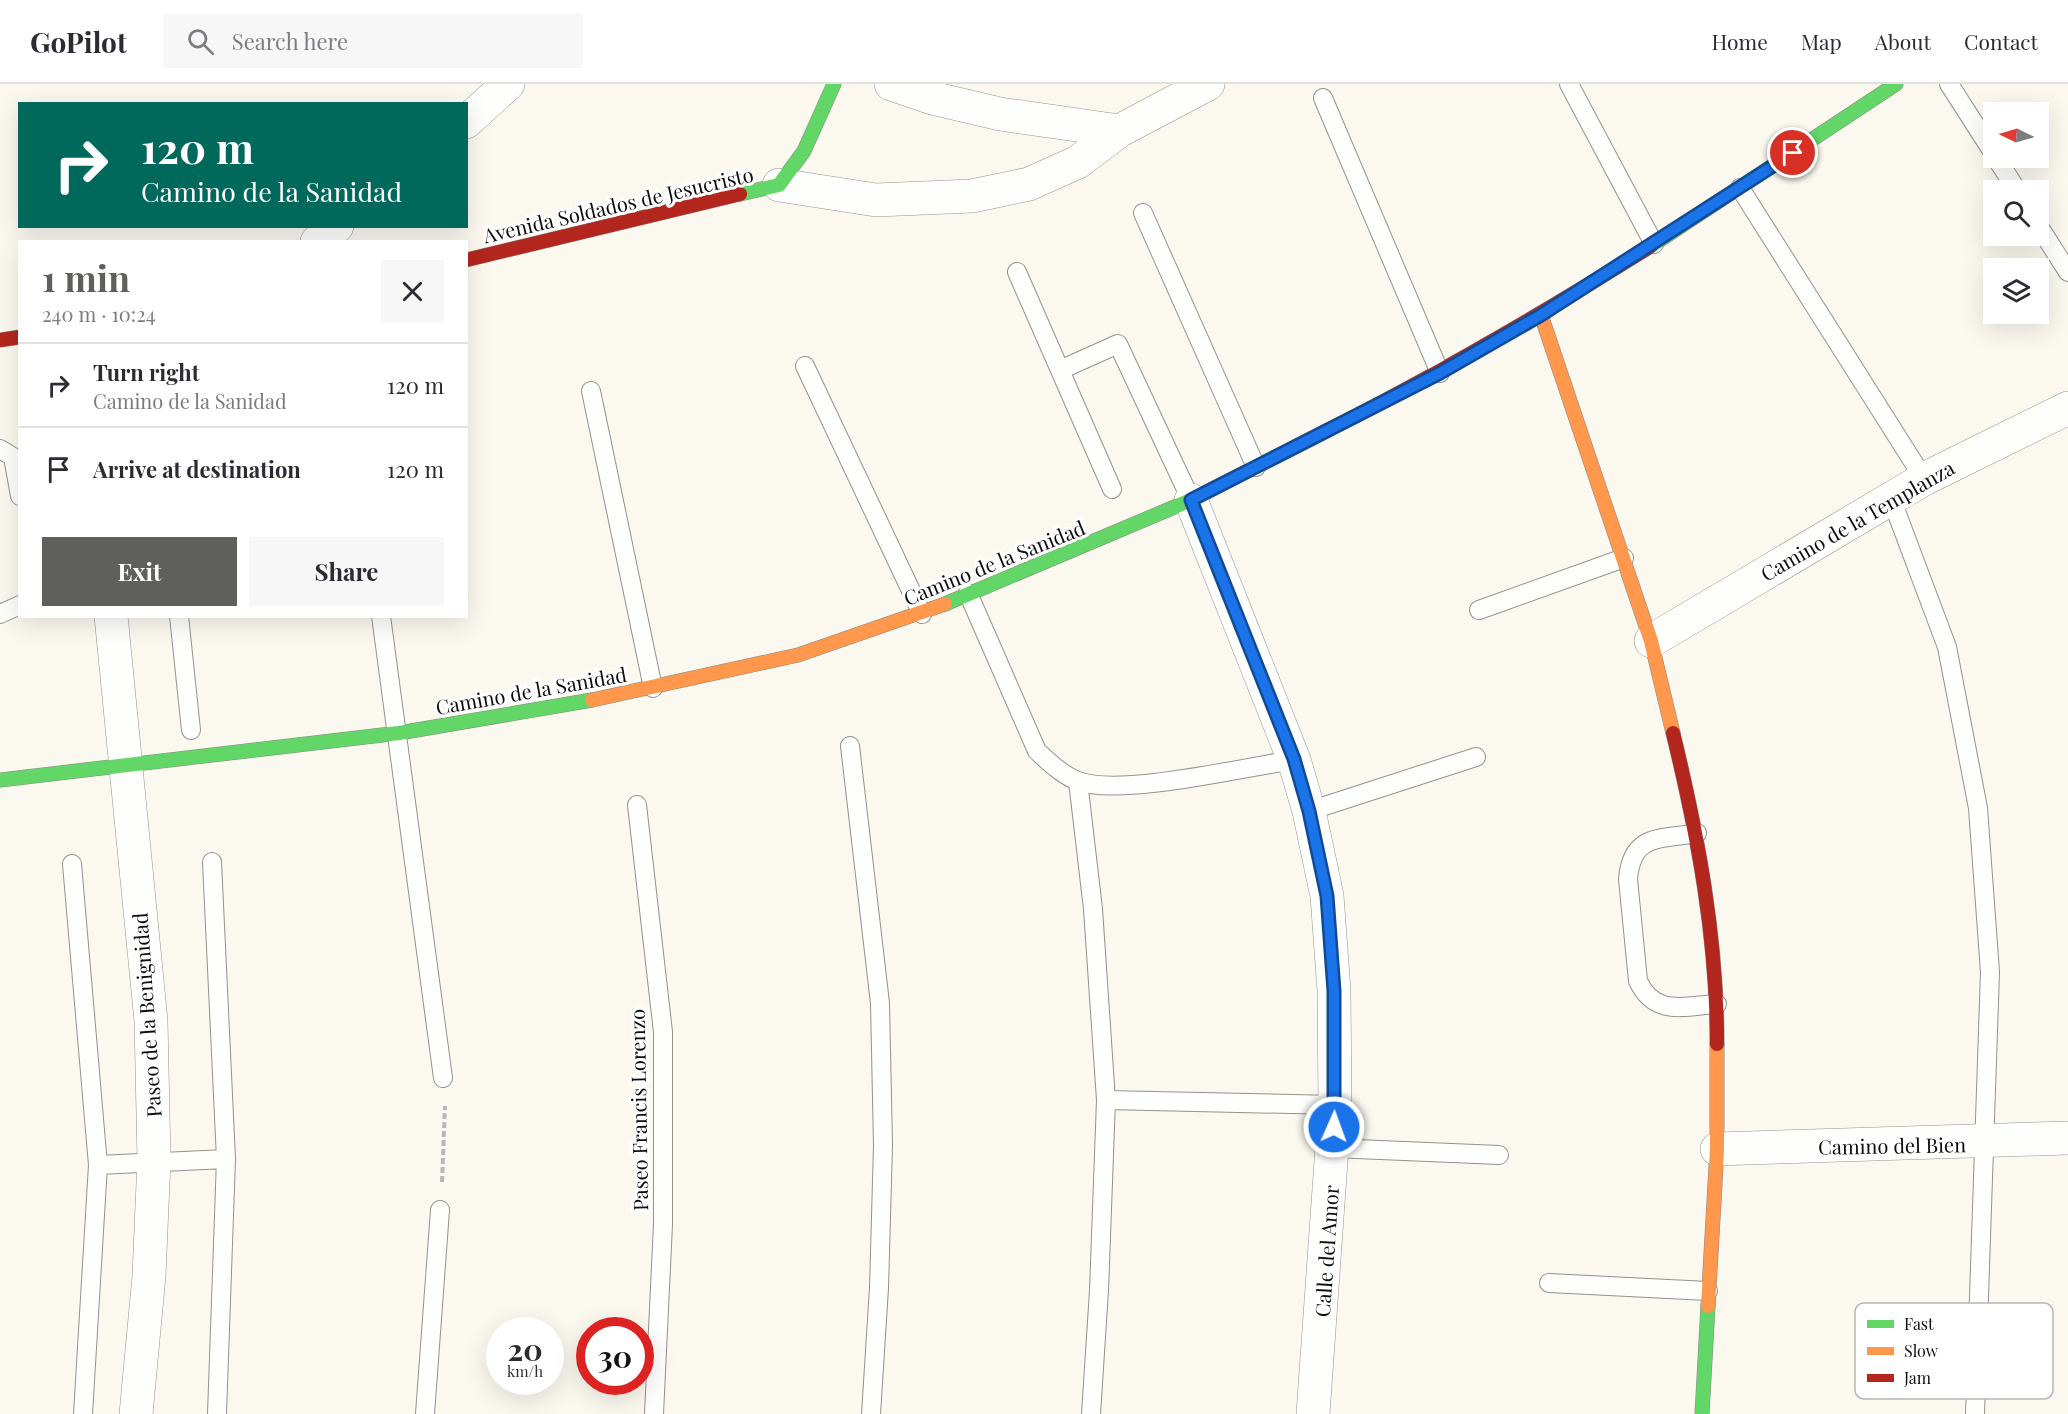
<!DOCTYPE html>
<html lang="en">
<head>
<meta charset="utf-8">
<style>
	:root { --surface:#fff; --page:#f7f7f7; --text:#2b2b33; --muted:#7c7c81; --line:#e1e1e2; --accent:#5f5f5b }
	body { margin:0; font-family:"Playfair Display",serif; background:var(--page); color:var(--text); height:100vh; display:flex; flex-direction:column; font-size:22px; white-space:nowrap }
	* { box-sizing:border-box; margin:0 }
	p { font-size:20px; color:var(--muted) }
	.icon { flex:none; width:33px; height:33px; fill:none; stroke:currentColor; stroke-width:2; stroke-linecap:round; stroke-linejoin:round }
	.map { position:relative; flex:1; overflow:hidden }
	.sheet { position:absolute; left:18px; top:156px; width:450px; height:378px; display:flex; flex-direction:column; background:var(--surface); border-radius:0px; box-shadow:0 6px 24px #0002 }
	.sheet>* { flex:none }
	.hud { position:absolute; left:18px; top:18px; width:450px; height:126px; border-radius:0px; box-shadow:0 6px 24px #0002; background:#00695c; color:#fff; overflow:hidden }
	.needle { width:39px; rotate:275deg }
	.tools { position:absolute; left:1983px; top:18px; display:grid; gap:12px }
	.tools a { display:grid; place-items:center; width:66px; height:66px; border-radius:0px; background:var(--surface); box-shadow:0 6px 24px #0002; font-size:30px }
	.speed { position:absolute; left:486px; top:1233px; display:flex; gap:12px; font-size:30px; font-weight:700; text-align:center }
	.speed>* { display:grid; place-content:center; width:78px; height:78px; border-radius:50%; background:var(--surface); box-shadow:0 6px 24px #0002; line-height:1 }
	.speed small { font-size:15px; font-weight:400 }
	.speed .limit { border:9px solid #d22; background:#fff; color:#111 }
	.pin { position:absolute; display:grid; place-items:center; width:51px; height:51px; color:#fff; margin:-26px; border:3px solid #fff; border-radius:50%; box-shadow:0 2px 6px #0007 }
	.me { position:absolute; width:66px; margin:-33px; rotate:2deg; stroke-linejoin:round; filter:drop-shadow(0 0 4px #0008) }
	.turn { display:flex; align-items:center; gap:21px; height:126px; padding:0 24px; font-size:27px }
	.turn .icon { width:78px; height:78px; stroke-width:2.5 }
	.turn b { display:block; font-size:42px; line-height:51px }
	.round { display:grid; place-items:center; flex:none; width:63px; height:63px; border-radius:0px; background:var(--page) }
	.headline { display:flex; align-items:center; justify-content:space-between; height:102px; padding:0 24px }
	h1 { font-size:36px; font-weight:700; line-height:45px; color:var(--accent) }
	.button { display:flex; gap:12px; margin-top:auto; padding:12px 24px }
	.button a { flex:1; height:69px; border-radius:0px; background:var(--accent); color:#fff; font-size:24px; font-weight:700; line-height:69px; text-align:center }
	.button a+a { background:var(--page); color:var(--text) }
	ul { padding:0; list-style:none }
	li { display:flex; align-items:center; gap:18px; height:84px; padding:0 24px; border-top:2px solid var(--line) }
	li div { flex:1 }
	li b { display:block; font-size:22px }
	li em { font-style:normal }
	header { display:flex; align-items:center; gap:36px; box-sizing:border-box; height:84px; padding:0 30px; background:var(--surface); border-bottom:2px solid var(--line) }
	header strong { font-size:28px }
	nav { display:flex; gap:33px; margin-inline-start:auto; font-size:21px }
	.search { width:420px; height:54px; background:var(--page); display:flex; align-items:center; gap:15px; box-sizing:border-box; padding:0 21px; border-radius:0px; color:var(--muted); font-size:22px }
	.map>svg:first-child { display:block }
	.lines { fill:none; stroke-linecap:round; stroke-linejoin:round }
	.lane-casing { stroke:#93928e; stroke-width:20 }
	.street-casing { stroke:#93928e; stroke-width:34 }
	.fast-casing { stroke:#8a8985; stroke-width:15 }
	.slow-casing { stroke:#8a8985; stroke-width:15 }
	.jam-casing { stroke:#8a8985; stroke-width:15 }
	.path { stroke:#b7b7b5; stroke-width:4; stroke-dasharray:6 3; stroke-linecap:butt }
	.lane { stroke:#fefefd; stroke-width:18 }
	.street { stroke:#fefefd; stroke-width:33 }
	.fast { stroke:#63d668; stroke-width:14 }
	.slow { stroke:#ff974d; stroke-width:14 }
	.jam { stroke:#b3261e; stroke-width:14 }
	.route-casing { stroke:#114b97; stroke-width:15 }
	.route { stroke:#1a73e8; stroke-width:10 }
	.labels { text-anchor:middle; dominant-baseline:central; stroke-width:6; stroke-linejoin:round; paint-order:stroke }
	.street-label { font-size:20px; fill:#0c0c0c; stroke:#fff }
	.key { fill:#fff; stroke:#b6b6b6; stroke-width:1.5 }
	.key-label { font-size:16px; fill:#0c0c0c }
</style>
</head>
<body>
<header>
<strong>GoPilot</strong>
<div class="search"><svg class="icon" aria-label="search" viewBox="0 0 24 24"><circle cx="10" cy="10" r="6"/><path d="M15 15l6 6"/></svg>Search here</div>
<nav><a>Home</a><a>Map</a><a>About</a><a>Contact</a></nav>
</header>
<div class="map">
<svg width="2068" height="1330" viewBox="0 0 2068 1330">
	<rect width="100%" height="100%" fill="#faf8ef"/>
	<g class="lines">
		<defs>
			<path id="lane" d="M1569,0l85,160
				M1949,0l45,70
				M1323,14l117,275
				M1996,74l21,32
				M1740,104l184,291
				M1143,129l113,254
				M2038,141l30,47
				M1017,188l95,217
				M805,282l117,248
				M1060,286l58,-26 73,156
				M591,307l62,297
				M0,365l13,8 7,39
				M1891,414l56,149 31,161 12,164 -15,442
				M968,509l69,158c12,11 25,24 41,30 42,16 167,-14 216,-21
				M1479,526l145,-52
				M0,530l20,-9
				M179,532l12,114
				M381,532l62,462
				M850,662l30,257 3,142 -4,143 -8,126
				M1078,697l15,128 13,191 -7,191 -8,123
				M637,721l26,227v192l-9,190
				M1309,727l167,-54
				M1697,749c-37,7 -65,0 -69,46l10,102c17,36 46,25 79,23
				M212,778l14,297 -9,255
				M72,780l26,301 -15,249
				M1106,1016l229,5
				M1333,1064l166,7
				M98,1081l128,-6
				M1549,1199l159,8
				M425,1330l15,-204"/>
			<path id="street" d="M891,0l41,14 68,16 119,17
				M466,38l42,-38
				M779,101l97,15 96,-4 57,-12 49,-22 41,-31 89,-47
				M317,158l20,-16
				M1191,416l103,260 15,51 18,85 7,95 1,114 -22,309
				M111,532l40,405 3,139 -5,116 -13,138
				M1651,557l273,-162 144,-71
				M1717,1065l351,-11"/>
			<path id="fast" d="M740,110l39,-9 25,-34 30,-67
				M1651,162l245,-162
				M945,520l246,-104 137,-70
				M0,696l399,-47 193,-33
				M1702,1330l6,-108"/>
			<path id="slow" d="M1541,231l110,326 22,92
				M592,616l206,-45 147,-51
				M1708,1222l9,-157v-105"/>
			<path id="jam" d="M466,176l274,-66
				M0,256l20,-3
				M1328,346c111,-56 217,-118 323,-184
				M1673,649c25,103 44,204 44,311"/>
		</defs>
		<use href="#lane" class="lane-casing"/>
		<use href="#street" class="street-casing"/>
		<use href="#fast" class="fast-casing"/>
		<use href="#slow" class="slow-casing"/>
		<use href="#jam" class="jam-casing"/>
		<path class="path" d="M442,1098l3,-76"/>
		<use href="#lane" class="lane"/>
		<use href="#street" class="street"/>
		<use href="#fast" class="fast"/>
		<use href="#slow" class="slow"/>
		<use href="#jam" class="jam"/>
	</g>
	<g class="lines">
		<defs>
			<path id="route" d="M1334,1043v-136l-7,-95 -18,-85 -15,-52 -103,-259 249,-127 101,-58 252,-162"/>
		</defs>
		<use href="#route" class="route-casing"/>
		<use href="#route" class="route"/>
	</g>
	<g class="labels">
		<g class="street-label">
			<text transform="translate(618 120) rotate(-13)">Avenida Soldados de Jesucristo</text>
			<text transform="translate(1857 436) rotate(-30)">Camino de la Templanza</text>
			<text transform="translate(994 478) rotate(-22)">Camino de la Sanidad</text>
			<text transform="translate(531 606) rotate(-10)">Camino de la Sanidad</text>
			<text transform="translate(146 931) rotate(-94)">Paseo de la Benignidad</text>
			<text transform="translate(638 1026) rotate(-91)">Paseo Francis Lorenzo</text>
			<text transform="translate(1892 1061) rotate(-1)">Camino del Bien</text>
			<text transform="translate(1326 1167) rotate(-86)">Calle del Amor</text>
		</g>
	</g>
	<rect x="1855" y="1219" width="198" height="96" rx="9" class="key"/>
	<rect x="1867" y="1236" width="27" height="8" fill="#63d668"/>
	<rect x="1867" y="1263" width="27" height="8" fill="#ff974d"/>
	<rect x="1867" y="1290" width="27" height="8" fill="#b3261e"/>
	<g class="key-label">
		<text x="1904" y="1246">Fast</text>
		<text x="1904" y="1273">Slow</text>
		<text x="1904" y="1300">Jam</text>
	</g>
</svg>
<div class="tools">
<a><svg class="needle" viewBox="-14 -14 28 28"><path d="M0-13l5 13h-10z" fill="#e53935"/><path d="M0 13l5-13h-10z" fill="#7c7c81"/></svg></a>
<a><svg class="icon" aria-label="search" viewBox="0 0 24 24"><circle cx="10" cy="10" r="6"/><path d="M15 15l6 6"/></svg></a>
<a><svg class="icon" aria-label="layers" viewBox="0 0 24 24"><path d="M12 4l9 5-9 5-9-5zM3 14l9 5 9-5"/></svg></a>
</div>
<div class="speed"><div>20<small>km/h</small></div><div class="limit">30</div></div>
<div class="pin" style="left:1793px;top:69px;background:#d93025"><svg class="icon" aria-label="arrive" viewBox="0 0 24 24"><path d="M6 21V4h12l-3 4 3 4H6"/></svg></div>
<svg class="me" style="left:1334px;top:1043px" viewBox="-20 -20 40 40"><circle r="17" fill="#1a73e8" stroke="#fff" stroke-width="3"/><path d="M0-11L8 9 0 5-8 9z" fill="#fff"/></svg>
<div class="hud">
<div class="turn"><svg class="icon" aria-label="right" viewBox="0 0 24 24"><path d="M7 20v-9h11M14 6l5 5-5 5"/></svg><div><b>120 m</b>Camino de la Sanidad</div></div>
</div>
<section class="sheet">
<div class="headline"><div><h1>1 min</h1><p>240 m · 10:24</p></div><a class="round"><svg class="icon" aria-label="close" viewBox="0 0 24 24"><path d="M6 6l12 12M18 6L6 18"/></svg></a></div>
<ul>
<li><svg class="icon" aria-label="right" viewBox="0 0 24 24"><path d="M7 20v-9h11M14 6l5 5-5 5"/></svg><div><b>Turn right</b><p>Camino de la Sanidad</p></div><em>120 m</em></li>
<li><svg class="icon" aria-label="arrive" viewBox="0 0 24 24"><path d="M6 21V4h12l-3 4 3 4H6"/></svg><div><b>Arrive at destination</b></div><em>120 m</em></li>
</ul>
<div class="button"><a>Exit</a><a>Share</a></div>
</section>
</div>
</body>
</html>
